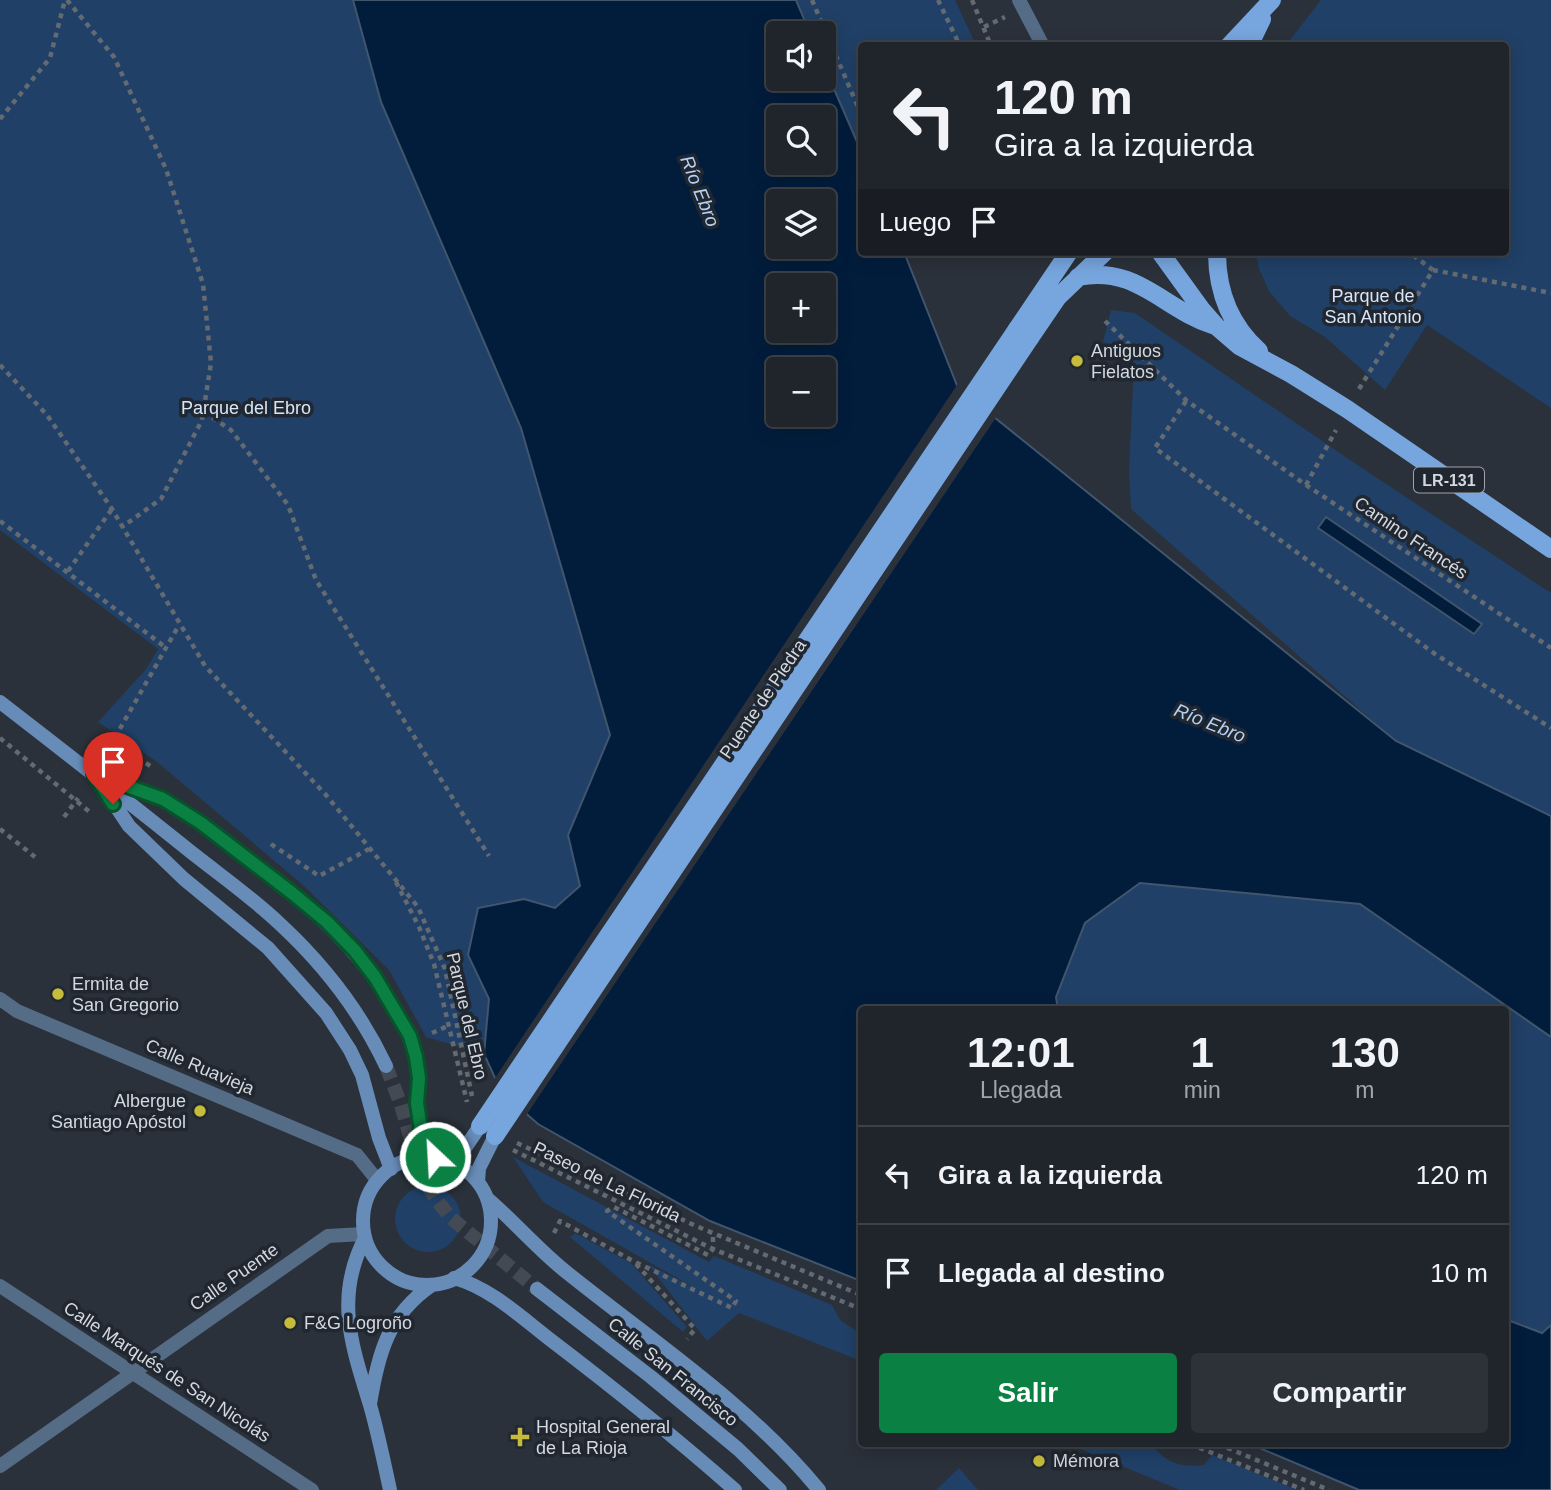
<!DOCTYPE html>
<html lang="es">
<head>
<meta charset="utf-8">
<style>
	:root { --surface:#20252c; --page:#2d3138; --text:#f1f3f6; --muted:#a2a5a9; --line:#3d4248; --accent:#0b8043 }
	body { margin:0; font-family:Arial,sans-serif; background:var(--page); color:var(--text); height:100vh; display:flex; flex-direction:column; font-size:26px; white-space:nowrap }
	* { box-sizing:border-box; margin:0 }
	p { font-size:23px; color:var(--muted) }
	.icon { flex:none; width:38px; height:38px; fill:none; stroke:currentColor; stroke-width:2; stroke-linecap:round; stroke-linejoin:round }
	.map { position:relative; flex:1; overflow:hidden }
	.details { position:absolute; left:858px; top:1006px; width:651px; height:441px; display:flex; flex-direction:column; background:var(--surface); border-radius:7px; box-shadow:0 4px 18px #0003,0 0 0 2px var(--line) }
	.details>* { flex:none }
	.top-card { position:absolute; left:858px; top:42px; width:651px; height:214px; border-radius:7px; box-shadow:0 4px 18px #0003,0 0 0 2px var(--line); background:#20252c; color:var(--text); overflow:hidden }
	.controls { position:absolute; left:766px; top:21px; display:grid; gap:14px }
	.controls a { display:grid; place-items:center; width:70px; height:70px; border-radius:7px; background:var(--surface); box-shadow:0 4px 18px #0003,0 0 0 2px var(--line); font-size:35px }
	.pin { position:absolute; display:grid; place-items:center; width:60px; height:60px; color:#fff; margin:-72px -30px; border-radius:50% 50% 50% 0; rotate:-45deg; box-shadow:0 0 7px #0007 }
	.pin .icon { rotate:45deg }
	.me { position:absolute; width:77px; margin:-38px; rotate:335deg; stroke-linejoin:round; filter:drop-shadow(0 0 5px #0008) }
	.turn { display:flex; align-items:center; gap:24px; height:147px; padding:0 21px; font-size:32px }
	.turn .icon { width:91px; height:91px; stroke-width:2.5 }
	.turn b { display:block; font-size:49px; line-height:60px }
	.then { display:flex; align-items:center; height:66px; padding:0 21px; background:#0003; gap:14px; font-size:26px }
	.eta { display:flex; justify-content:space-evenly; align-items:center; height:119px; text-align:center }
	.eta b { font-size:42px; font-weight:700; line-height:49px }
	.button { display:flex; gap:14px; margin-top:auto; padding:14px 21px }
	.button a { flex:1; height:80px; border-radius:7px; background:var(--accent); color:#fff; font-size:28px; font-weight:700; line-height:80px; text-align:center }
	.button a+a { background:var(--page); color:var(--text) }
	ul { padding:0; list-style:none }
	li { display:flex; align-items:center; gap:21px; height:98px; padding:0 21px; border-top:2px solid var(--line) }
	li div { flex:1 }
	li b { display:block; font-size:26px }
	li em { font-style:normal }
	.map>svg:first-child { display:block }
	.green { fill:#204067 }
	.water { fill:#021d3c; stroke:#41556d; stroke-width:2; fill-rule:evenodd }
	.pier { fill:#2a313a }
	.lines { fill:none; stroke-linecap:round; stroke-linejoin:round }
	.secondary-tunnel { stroke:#444a53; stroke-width:14; stroke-dasharray:14 7; stroke-linecap:butt }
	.path { stroke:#646a72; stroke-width:4.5; stroke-dasharray:5 5; stroke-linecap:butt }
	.pedestrian { stroke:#556c87; stroke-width:14 }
	.minor { stroke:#556c87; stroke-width:14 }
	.secondary { stroke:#688cb8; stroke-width:14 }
	.primary { stroke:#77a5de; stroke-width:18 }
	.primary-bridge { stroke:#77a5de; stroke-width:18 }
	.route-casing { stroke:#07532c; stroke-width:18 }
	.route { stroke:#0b8043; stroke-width:12 }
	.poi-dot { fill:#c7bb3b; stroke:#202730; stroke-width:2.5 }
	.labels { text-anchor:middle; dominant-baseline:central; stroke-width:7; stroke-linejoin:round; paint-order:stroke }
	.shield { fill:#202730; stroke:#9ea4aa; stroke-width:2 }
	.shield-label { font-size:16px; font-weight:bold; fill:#d4d9df }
	.park-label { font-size:18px; fill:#d7e6f7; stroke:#202730 }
	.poi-label { font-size:18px; fill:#d4d9df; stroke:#202730; text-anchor:start }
	.street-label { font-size:18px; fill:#d4d9df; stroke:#202730 }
	.water-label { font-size:19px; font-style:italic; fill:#b4d0f3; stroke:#202730 }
</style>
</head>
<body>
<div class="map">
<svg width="1551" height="1490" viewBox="0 0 1551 1490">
	<rect width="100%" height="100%" fill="#2a313a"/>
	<path class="green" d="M0,0h353l28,102 140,326 89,307 -42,100 13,51 -26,22 -31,-9 -56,56 21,44 -5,55 -58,-17 -37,-67 -86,-85 -147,-124 -58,-39 48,-53 12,-20 -158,-119z
		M796,0h159l21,45 -115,1v105l-37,-85v-33h-14z
		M1321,0h230v408l-124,-83 -42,65 -60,-53 -35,-21 -21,-25 -10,-22 -3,-17h249v-206l-219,-1z
		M1111,310l24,3 215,147 201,133v223l-155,-75 -265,-232 -2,-39 5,-107 -31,-21z
		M1139,883l221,21 191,133v288l-9,8 -37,-14v-309h-447l-2,-12 29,-75z
		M513,1157l196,105 5,-6 118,49 8,15 21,14v27l-122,-48 -32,28 -59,-77 54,28 -159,-90z
		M395 1219a33 33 0 1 1 66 0a33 33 0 1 1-66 0Z
		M575,1233l56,30 56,64 -4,5 -113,-95z
		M1068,1444h84c13,19 29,24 52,21l8,-10 85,35h-117z
		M959,1468l19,22h-42z"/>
	<path class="water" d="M353,0h443l14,33h-31v46h45v-13l37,85v101h43l54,136 438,353 155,75v221l-191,-133 -220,-21 -55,40 -29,74 2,13h-197v271l-151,-60 -172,-97 -25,-22 -17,-22 -12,-26 5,-55 -21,-44 10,-47 46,-9 31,9 25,-22 -12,-51 42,-100 -89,-307 -140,-326zM779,117h45v46h-45zM779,201h45v46h-45zM779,285h45v46h-45zM779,369h45v46h-45z
		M1326,517l156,107 -8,10 -156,-106z
		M1505,1319l37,14 9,-8v165h-192l-109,-46h255z"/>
	<path class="pier" d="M959,382l2,4 36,30 -472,701 -14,-13 -18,-23z"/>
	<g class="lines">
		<path class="secondary-tunnel" d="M386,1066l15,39 19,66 15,27 16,20 86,71"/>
		<path class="path" d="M67,0l47,57 52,112 37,115 8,79 -9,57 -41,79 -39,28
			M812,0l49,114
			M938,0l22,46
			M972,0l19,46
			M984,27l21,-10
			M0,119l50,-61 15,-58
			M1015,257v-5
			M1433,270l118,23
			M1105,321l82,80 119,84 245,163
			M0,365l47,50 65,94 93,157 121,129 92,112 27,62 27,127
			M1359,389l74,-119 -24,-18
			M1186,401l-31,47 280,206 116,74
			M204,412l27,18 57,75 28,75 173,276
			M1306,485l30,-55
			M0,521l165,126
			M68,571l44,-62
			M0,738l91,75
			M112,742l40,25
			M105,755l74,-130
			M64,817l14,-19
			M0,829l35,28
			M271,844l48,32 50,-27
			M396,882l23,45 15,37 33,138
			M432,1033l18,-8
			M517,1143l179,83 165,69
			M513,1150l200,99 148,60
			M554,1233l6,-12 73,40 99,47 4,-7 -129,-90 7,-4 94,48 5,-6v-15
			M636,1264l59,65 -8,10
			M1190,1444l114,46
			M1218,1444l111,46"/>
		<path class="pedestrian" d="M0,999l17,12 340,144 20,25
			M0,1286l312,204
			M0,1466l328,-230 36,-2"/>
		<path class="minor" d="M1019,0l24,46"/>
		<path class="secondary" d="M0,702c61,47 121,94 181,142 33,27 70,52 100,81 43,40 80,88 105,141
			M94,774c24,8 49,14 71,26 26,15 50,33 75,52 57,43 112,88 150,150 7,11 16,24 21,37 4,12 7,24 8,36 2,30 -8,56 16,82
			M101,784l28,42 55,53 84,69 58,65 24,37 12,25 17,63 12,31
			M363 1221a64 64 0 1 1 128 0a64 64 0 1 1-128 0Z
			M450,1159l15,-11 15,-22
			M478,1182l1,-14 16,-32
			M488,1199c28,24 52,53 82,76 85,68 179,130 249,215
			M365,1238c-31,60 -13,108 5,167 8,28 14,57 20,85
			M454,1278c37,10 68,40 98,63 63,48 124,97 183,149
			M537,1289l114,88 87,72 42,41
			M370,1404c8,-50 18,-89 62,-119"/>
		<path class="primary" d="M1229,46l43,-46
			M1249,46l13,-27
			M1160,252l42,58 15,17 22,19 52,28 56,35 204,140
			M1217,252c0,38 13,73 42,99
			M1078,277c60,-12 84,32 137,49
			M1017,329l52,-77
			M1030,338l28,-41 47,-45"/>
		<path class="primary-bridge" d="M480,1126l537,-797
			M495,1136l535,-798"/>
	</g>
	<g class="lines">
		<defs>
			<path id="route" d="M113,804l-19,-30 69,25 38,24 91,70 35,29 28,29 20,26 35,59 6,21 3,21 -2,25 4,27 5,15 9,12"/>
		</defs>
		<use href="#route" class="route-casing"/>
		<use href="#route" class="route"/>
	</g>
	<g class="poi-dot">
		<circle cx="1077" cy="361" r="7"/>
		<circle cx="58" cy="994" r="7"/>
		<circle cx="200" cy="1111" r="7"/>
		<circle cx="290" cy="1323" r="7"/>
		<path d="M516.5 1426.5h7v7h7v7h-7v7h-7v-7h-7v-7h7z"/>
		<circle cx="1039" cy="1461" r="7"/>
	</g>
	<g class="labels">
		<rect class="shield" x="1414" y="467.5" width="70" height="25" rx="5"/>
		<g class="shield-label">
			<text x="1449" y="480">LR-131</text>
		</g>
		<g class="park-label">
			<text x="1373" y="296">Parque de<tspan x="1373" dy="21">San Antonio</tspan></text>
			<text x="246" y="408">Parque del Ebro</text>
		</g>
		<g class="poi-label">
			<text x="1091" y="351">Antiguos<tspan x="1091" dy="21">Fielatos</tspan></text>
			<text x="72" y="984">Ermita de<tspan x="72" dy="21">San Gregorio</tspan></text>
			<text x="186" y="1101" text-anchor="end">Albergue<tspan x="186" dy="21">Santiago Apóstol</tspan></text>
			<text x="304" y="1323">F&amp;G Logroño</text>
			<text x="536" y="1427">Hospital General<tspan x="536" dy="21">de La Rioja</tspan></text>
			<text x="1053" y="1461">Mémora</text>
		</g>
		<g class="street-label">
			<text transform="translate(1411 538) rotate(34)">Camino Francés</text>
			<text transform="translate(763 699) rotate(-56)">Puente de Piedra</text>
			<text transform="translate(467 1016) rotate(77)">Parque del Ebro</text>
			<text transform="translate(200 1067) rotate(23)">Calle Ruavieja</text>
			<text transform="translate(607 1182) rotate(26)">Paseo de La Florida</text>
			<text transform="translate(234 1277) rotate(-35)">Calle Puente</text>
			<text transform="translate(167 1372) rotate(33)">Calle Marqués de San Nicolás</text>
			<text transform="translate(673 1372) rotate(39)">Calle San Francisco</text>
		</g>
		<g class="water-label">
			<text transform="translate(700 191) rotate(68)">Río Ebro</text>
			<text transform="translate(1210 723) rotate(22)">Río Ebro</text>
		</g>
	</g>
</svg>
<div class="controls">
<a><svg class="icon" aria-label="sound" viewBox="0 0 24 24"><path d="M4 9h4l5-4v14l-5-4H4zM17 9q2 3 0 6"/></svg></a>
<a><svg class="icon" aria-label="search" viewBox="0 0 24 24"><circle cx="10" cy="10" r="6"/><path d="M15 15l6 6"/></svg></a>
<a><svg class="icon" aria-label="layers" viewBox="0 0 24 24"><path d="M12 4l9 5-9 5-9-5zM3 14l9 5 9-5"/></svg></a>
<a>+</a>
<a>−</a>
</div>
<div class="pin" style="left:113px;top:804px;background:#d93025"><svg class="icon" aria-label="arrive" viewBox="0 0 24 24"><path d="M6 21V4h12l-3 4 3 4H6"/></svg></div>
<svg class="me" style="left:435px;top:1157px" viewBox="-20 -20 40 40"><circle r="17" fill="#0b8043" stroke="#fff" stroke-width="3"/><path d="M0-11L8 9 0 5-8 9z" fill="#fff"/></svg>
<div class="top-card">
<div class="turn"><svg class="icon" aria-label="left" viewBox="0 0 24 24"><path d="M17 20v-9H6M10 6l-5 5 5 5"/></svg><div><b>120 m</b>Gira a la izquierda</div></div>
<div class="then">Luego<svg class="icon" aria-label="arrive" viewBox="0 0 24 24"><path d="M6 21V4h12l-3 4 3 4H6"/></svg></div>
</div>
<section class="details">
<div class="eta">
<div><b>12:01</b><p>Llegada</p></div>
<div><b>1</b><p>min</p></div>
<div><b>130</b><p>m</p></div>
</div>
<ul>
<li><svg class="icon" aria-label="left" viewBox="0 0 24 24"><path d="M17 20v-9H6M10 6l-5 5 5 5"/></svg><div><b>Gira a la izquierda</b></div><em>120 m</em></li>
<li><svg class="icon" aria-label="arrive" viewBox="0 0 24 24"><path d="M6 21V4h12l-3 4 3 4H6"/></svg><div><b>Llegada al destino</b></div><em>10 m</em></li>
</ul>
<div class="button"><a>Salir</a><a>Compartir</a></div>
</section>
</div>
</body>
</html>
